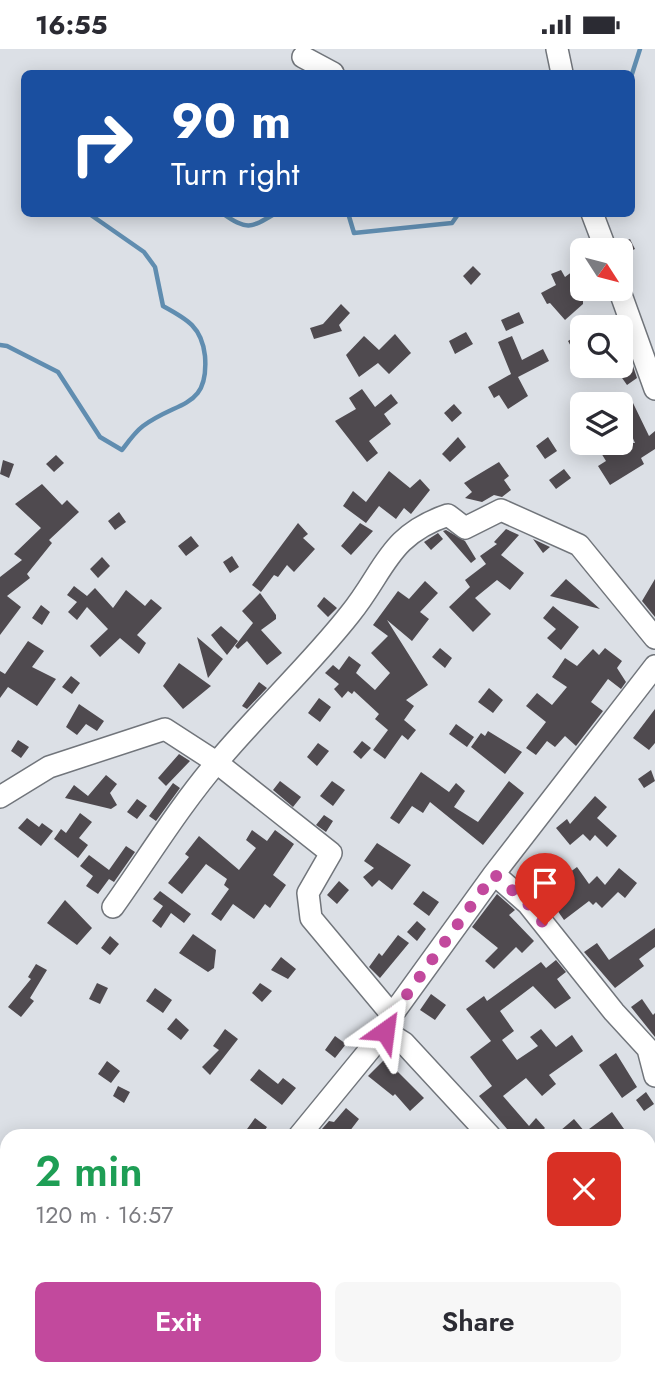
<!DOCTYPE html>
<html lang="en">
<head>
<meta charset="utf-8">
<style>
	:root { --surface:#fff; --page:#f7f7f7; --text:#2b2b33; --muted:#7c7c81; --accent:#c2499d }
	body { margin:0; font-family:Jost,sans-serif; background:var(--page); color:var(--text); height:100vh; display:flex; flex-direction:column; font-size:26px; white-space:nowrap }
	* { box-sizing:border-box; margin:0 }
	p { font-size:23px; color:var(--muted) }
	.icon { flex:none; width:38px; height:38px; fill:none; stroke:currentColor; stroke-width:2; stroke-linecap:round; stroke-linejoin:round }
	.map { position:relative; flex:1; overflow:hidden }
	.panel { position:absolute; left:0px; top:1080px; width:656px; height:247px; display:flex; flex-direction:column; background:var(--surface); border-radius:21px 21px 0 0; box-shadow:0 4px 18px #0003 }
	.panel>* { flex:none }
	.hud { position:absolute; left:21px; top:21px; width:614px; height:147px; border-radius:10px; box-shadow:0 4px 18px #0003; background:#1a4fa0; color:#fff; overflow:hidden }
	.needle { width:46px; rotate:126deg }
	.buttons { position:absolute; left:570px; top:189px; display:grid; gap:14px }
	.buttons a { display:grid; place-items:center; width:63px; height:63px; border-radius:10px; background:var(--surface); box-shadow:0 4px 18px #0003; font-size:35px }
	.pin { position:absolute; display:grid; place-items:center; width:60px; height:60px; color:#fff; margin:-72px -30px; border-radius:50% 50% 50% 0; rotate:-45deg; box-shadow:0 0 7px #0007 }
	.pin .icon { rotate:45deg }
	.me { position:absolute; width:77px; margin:-38px; rotate:31deg; stroke-linejoin:round; filter:drop-shadow(0 0 5px #0008) }
	.turn { display:flex; align-items:center; gap:24px; height:147px; padding:0 35px; font-size:32px }
	.turn .icon { width:91px; height:91px; stroke-width:2.5 }
	.turn b { display:block; font-size:49px; line-height:60px }
	.round { display:grid; place-items:center; flex:none; width:74px; height:74px; border-radius:10px; background:var(--page) }
	.head { display:flex; align-items:center; justify-content:space-between; height:119px; padding:0 35px }
	h1 { font-size:42px; font-weight:600; line-height:52px; color:#1e9e55 }
	.cta { display:flex; gap:14px; margin-top:auto; padding:14px 35px }
	.cta a { flex:1; height:80px; border-radius:10px; background:var(--accent); color:#fff; font-size:28px; font-weight:600; line-height:80px; text-align:center }
	.cta a+a { background:var(--page); color:var(--text) }
	.status { display:flex; justify-content:space-between; align-items:center; height:49px; padding:0 35px; background:var(--surface); direction:ltr }
	.status svg { height:19px; fill:currentColor }
	.map>svg:first-child { display:block }
	.lines { fill:none; stroke-linecap:round; stroke-linejoin:round }
	.stream { stroke:#608db0; stroke-width:4.5 }
	.building { fill:#4f4a4f }
	.minor-casing { stroke:#71757b; stroke-width:24 }
	.minor { stroke:#fff; stroke-width:21 }
	.route { stroke:#c2499d; stroke-width:12; stroke-dasharray:0 21.6 }
</style>
</head>
<body>
<div class="status"><b>16:55</b><svg viewBox="0 0 49 12"><path d="M0 12V9h3v3zM5 12V6h3v6zM10 12V3h3v9zM15 12V0h3v12zM26 1h20v11H26zM47 4h2v5h-2z"/></svg></div>
<div class="map">
<svg width="655" height="1326" viewBox="0 0 655 1326">
	<rect width="100%" height="100%" fill="#dce0e6"/>
	<g class="lines">
		<path class="stream" d="M632,25l8,-25
			M222,164c25,18 29,15 54,0
			M348,164l6,20 98,-10 7,-10
			M0,296l7,1 51,26 42,65 22,13c6,-8 13,-18 21,-24 35,-26 66,-17 62,-70 -3,-29 -18,-37 -42,-50l-8,-39 -11,-15 -56,-39"/>
	</g>
	<path class="building" d="M630,190l5,10 -14,6v-12z
		M473,217l8,8 -10,11 -8,-9z
		M577,219l6,14 -8,6 8,9v7l-18,16 -15,-17 -3,1 -6,-11 15,-8 -5,-11 10,-4 4,7z
		M341,255l9,9 -11,12 3,6 -28,8 -4,-11 13,-4z
		M519,263l5,11 -18,8 -5,-11z
		M466,283l7,12 -18,10 -6,-13z
		M583,283v15l-9,5 -6,-11z
		M395,285l16,19 -22,21 -11,-11 -19,14 -13,-22 18,-19 15,14z
		M512,287l10,24 21,-11 6,12 -31,16 10,19 -20,13 -9,-14 -5,3 -6,-11 23,-13 -13,-32z
		M633,317l4,12 -10,7 -7,-10z
		M362,340l13,18 16,-13 7,9 -14,11 7,10 -22,17 9,12 -11,9 -32,-41 21,-12 -7,-11z
		M633,354l16,33 6,-5v18l-14,9 3,6 -34,21 -12,-19 8,-5 -11,-18h40l-14,-32z
		M454,355l8,9 -10,9 -8,-9z
		M458,388l8,10 -16,15 -8,-8z
		M548,388l9,14 -12,8 -9,-13z
		M56,406l8,8 -10,9 -8,-8z
		M3,411l11,4 -5,14 -9,-4z
		M499,413l10,14 -5,4 7,10 -9,7 -8,-2 -12,7 -17,-4 7,-6 -8,-9z
		M564,420l7,9 -15,11 -7,-9z
		M389,422l21,17 10,-9 10,11 -19,24 -7,-6 -8,11 -17,-13 -13,17 -23,-17 10,-15 13,11z
		M42,435l20,21 5,-5 12,12 -30,28 3,3 -25,31 3,4 -23,18 14,11 -21,28v-58l22,-17 -8,-6 27,-26 -26,-24z
		M119,463l7,10 -11,8 -7,-9z
		M298,474l10,11 -5,4 12,11 -21,23 -7,-7 -9,12 -4,-2 -13,17 -9,-7z
		M360,474l13,8 -22,24 -10,-9z
		M506,480l13,6 -18,20 23,18 -14,17 -13,-10 -22,18 16,16 -18,18 -24,-25 21,-20 -5,-7 21,-16 -6,-8 17,-12 -3,-2z
		M446,481l19,11 11,18 -5,4 -28,-32z
		M438,484l5,6 -12,11 -7,-8z
		M191,487l8,10 -13,10 -8,-10z
		M533,490l17,8 -7,6z
		M232,507l7,11 -9,6 -7,-11z
		M102,508l8,9 -12,12 -8,-9z
		M566,530l34,30 -50,-13z
		M655,530v38l-13,-16z
		M425,532l13,12 -18,19 9,7 -17,22 -25,-21 41,65 -22,15 8,6 -10,14 12,10 -8,10 -6,-5 -17,24 -12,-9 15,-20 -13,-11 4,-5 -25,-23 -2,3 -4,-3 -6,7 -8,-9 5,-5 -14,-11 8,-8 6,5 10,-14 12,9 -5,8 19,17 15,-17 -19,-20 17,-17 -15,-11 25,-34 11,8z
		M74,537l13,10 8,-8 18,20 13,-18 19,16 6,-7 11,9 -25,27 9,8 -7,11 -19,-16 -20,19 -10,-11 18,-17 -21,-22 -10,13 -9,-8 9,-10 -10,-7z
		M260,544l16,22v4l-15,11 21,23 -15,12 -20,-24 -9,8 -3,-3 18,-23 -11,-12z
		M324,548l13,11 -9,9 -11,-11z
		M41,556l9,7 -8,13 -10,-7z
		M553,557l26,21 -18,23 -14,-12 9,-9 -13,-11z
		M221,577l17,15 -11,14 -16,-20z
		M197,588l26,22 -15,19z
		M28,592l16,10 -12,16 24,12 -19,27 -29,-19 -8,11v-27l5,3z
		M440,599l12,10 -7,10 -13,-11z
		M605,599l17,13 -5,7 9,14 -5,7 -13,-10 -17,23 12,9 -27,35 -11,-10 -10,11 -8,-6 -11,14 -10,-7 20,-26 -20,-16 11,-13 15,12 15,-18 -15,-10 13,-19 12,8 16,-17 6,6z
		M179,614l32,23 -28,23 -20,-23z
		M71,627l9,7 -8,11 -10,-7z
		M259,633l8,6 -20,21 -5,-3z
		M489,639l14,12 -10,13 -15,-11z
		M319,649l12,9 -11,15 -12,-9z
		M79,655l25,17 -7,10 -11,-7 -9,11 -11,-8z
		M655,660v34l-6,7 -16,-12z
		M456,675l18,13 -7,10 -18,-13z
		M488,682l34,21 -17,22 -34,-27 10,-14 4,3z
		M18,691l11,7 -8,11 -10,-7z
		M362,692l9,7 -10,11 -8,-7z
		M318,694l11,8 -12,15 -10,-9z
		M179,705l11,7 -24,25 -8,-8z
		M651,721l4,11 -11,7 -6,-9z
		M421,723l28,20 7,-9 9,8 -11,16 24,15 31,-41 15,12 -41,52 -53,-43 -7,11 -11,-7 -13,18 -9,-6z
		M106,726l11,9 -7,9 7,12 -6,4 -46,-11 9,-13 14,11z
		M280,732l21,16 -8,10 -20,-17z
		M332,732l13,9 -12,16 -13,-10z
		M173,734l7,5 -24,33 -7,-5z
		M595,747l12,11 -10,11 20,18 -10,11 -12,-12 -5,6 -7,-7 -13,11 -14,-17 11,-9 3,5z
		M137,750l10,7 -10,13 -10,-7z
		M80,764l12,9 -13,16 9,7 -10,13 -24,-19 7,-10 5,4z
		M324,766l9,6 -7,11 -10,-7z
		M27,769l12,9 3,-4 11,8 -12,15 -23,-18z
		M252,781l15,11 8,-11 19,14 -21,31 13,10 -16,23 -5,-4 -11,15 -21,-15 -12,17 -10,-7 18,-25 -5,-4 3,-6 -21,-15 -24,30 -14,-11 21,-26 -4,-3 14,-18 40,34 17,-22 -10,-8z
		M377,794l34,22 -19,25 -13,-10 -7,7 -9,-10 11,-9 -10,-7z
		M126,797l9,6 -21,30 -5,-3 -11,15 -12,-8 7,-10 -13,-10 9,-11 20,15z
		M577,818l12,17 8,-8 8,9 14,-17 18,15 -12,15 -7,-6 -16,16 -6,-6 -3,3 -4,-4 -25,19 -14,-20 4,-3 -7,-8z
		M339,832l10,9 -12,14 -10,-9z
		M160,842l31,23 -7,9 -13,-10 -10,15 -9,-7 11,-15 -10,-7z
		M423,842l16,11 -10,14 -16,-12z
		M497,845l18,16 -6,5 25,26 -12,12 -6,-6 -22,22 -9,-8 13,-13 -26,-21z
		M65,851l27,28 -15,17 -30,-22z
		M417,872l9,8 -9,12 -10,-9z
		M655,879v19l-16,12 5,7 -29,22 -31,-36 13,-9 12,17z
		M193,885l23,16 -2,18 -6,4 -29,-19z
		M398,886l11,8 -29,35 -11,-11 10,-14 3,3z
		M110,887l9,8 -9,11 -9,-7z
		M281,908l15,12 -8,10 -17,-9z
		M556,911l10,12 -9,7 14,19 -16,11 -22,-23 -33,25 14,20 -12,9 15,20 21,-14 -8,-9 11,-8 15,18 16,-12 11,16 -34,24 7,9 -14,12 -16,-18 -23,18 26,30 7,-8 9,10 -8,8h-24l-34,-40 13,-10 -22,-29 21,-16 -25,-32 18,-13 3,5 54,-39 5,6z
		M36,915l11,6 -17,28 4,3 -13,16 -13,-10 23,-28 -3,-2z
		M97,934l11,5 -8,16 -11,-5z
		M260,934l12,8 -10,11 -10,-9z
		M155,939l17,12 -9,13 -17,-12z
		M431,945l15,11 -11,15 -15,-10z
		M642,950l11,16 2,-2v24l-24,-30z
		M176,969l13,12 -8,10 -14,-11z
		M225,980l13,10 -28,36 -8,-8 17,-17 -6,-4z
		M335,987l11,8 -11,14 -10,-8z
		M616,1004l21,34 -15,11 -23,-33z
		M385,1010l39,39 -14,13 -15,-17 -2,2 -25,-20z
		M107,1012l13,10 -9,12 -13,-9z
		M259,1020l19,15 5,-6 13,10 -14,17 -32,-25z
		M118,1037l12,6 -6,11 -11,-7z
		M646,1043l8,12 -10,7 -8,-11z
		M346,1059l13,11 -13,17h-21l-3,-7 7,-8 5,1z
		M612,1063l17,24h-75l20,-17 11,13z
		M255,1069l12,9 -6,9h-19z"/>
	<g class="lines">
		<defs>
			<path id="minor" d="M557,0l5,24
				M303,8l30,16
				M592,164l14,37
				M619,240l36,100
				M0,748l49,-30 116,-38 51,33 115,91 -23,40 3,25 81,97
				M494,825l34,30 86,108 34,37 7,27
				M113,858c35,-49 67,-102 106,-147 42,-50 91,-95 131,-146 35,-43 38,-79 98,-99l17,13 36,-18 78,35 76,93
				M385,982l19,12 86,93
				M299,1087l86,-105 7,-16 102,-141 161,-208
				M649,1292l6,7
				M102,1326l5,-6"/>
		</defs>
		<use href="#minor" class="minor-casing"/>
		<use href="#minor" class="minor"/>
	</g>
	<g class="lines">
		<path class="route" d="M385,982l7,-16 102,-141 34,30 17,21"/>
	</g>
</svg>
<div class="buttons">
<a><svg class="needle" viewBox="-14 -14 28 28"><path d="M0-13l5 13h-10z" fill="#e53935"/><path d="M0 13l5-13h-10z" fill="#7c7c81"/></svg></a>
<a><svg class="icon" aria-label="search" viewBox="0 0 24 24"><circle cx="10" cy="10" r="6"/><path d="M15 15l6 6"/></svg></a>
<a><svg class="icon" aria-label="layers" viewBox="0 0 24 24"><path d="M12 4l9 5-9 5-9-5zM3 14l9 5 9-5"/></svg></a>
</div>
<div class="pin" style="left:545px;top:876px;background:#d93025"><svg class="icon" aria-label="arrive" viewBox="0 0 24 24"><path d="M6 21V4h12l-3 4 3 4H6"/></svg></div>
<svg class="me" style="left:385px;top:982px" viewBox="-20 -20 40 40"><path d="M0-17L14 15 0 8-14 15z" fill="#c2499d" stroke="#fff" stroke-width="4"/></svg>
<div class="hud">
<div class="turn"><svg class="icon" aria-label="right" viewBox="0 0 24 24"><path d="M7 20v-9h11M14 6l5 5-5 5"/></svg><div><b>90 m</b>Turn right</div></div>
</div>
<section class="panel">
<div class="head"><div><h1>2 min</h1><p>120 m · 16:57</p></div><a class="round" style="background:#d93025;color:#fff"><svg class="icon" aria-label="close" viewBox="0 0 24 24"><path d="M6 6l12 12M18 6L6 18"/></svg></a></div>
<div class="cta"><a>Exit</a><a>Share</a></div>
</section>
</div>
</body>
</html>
